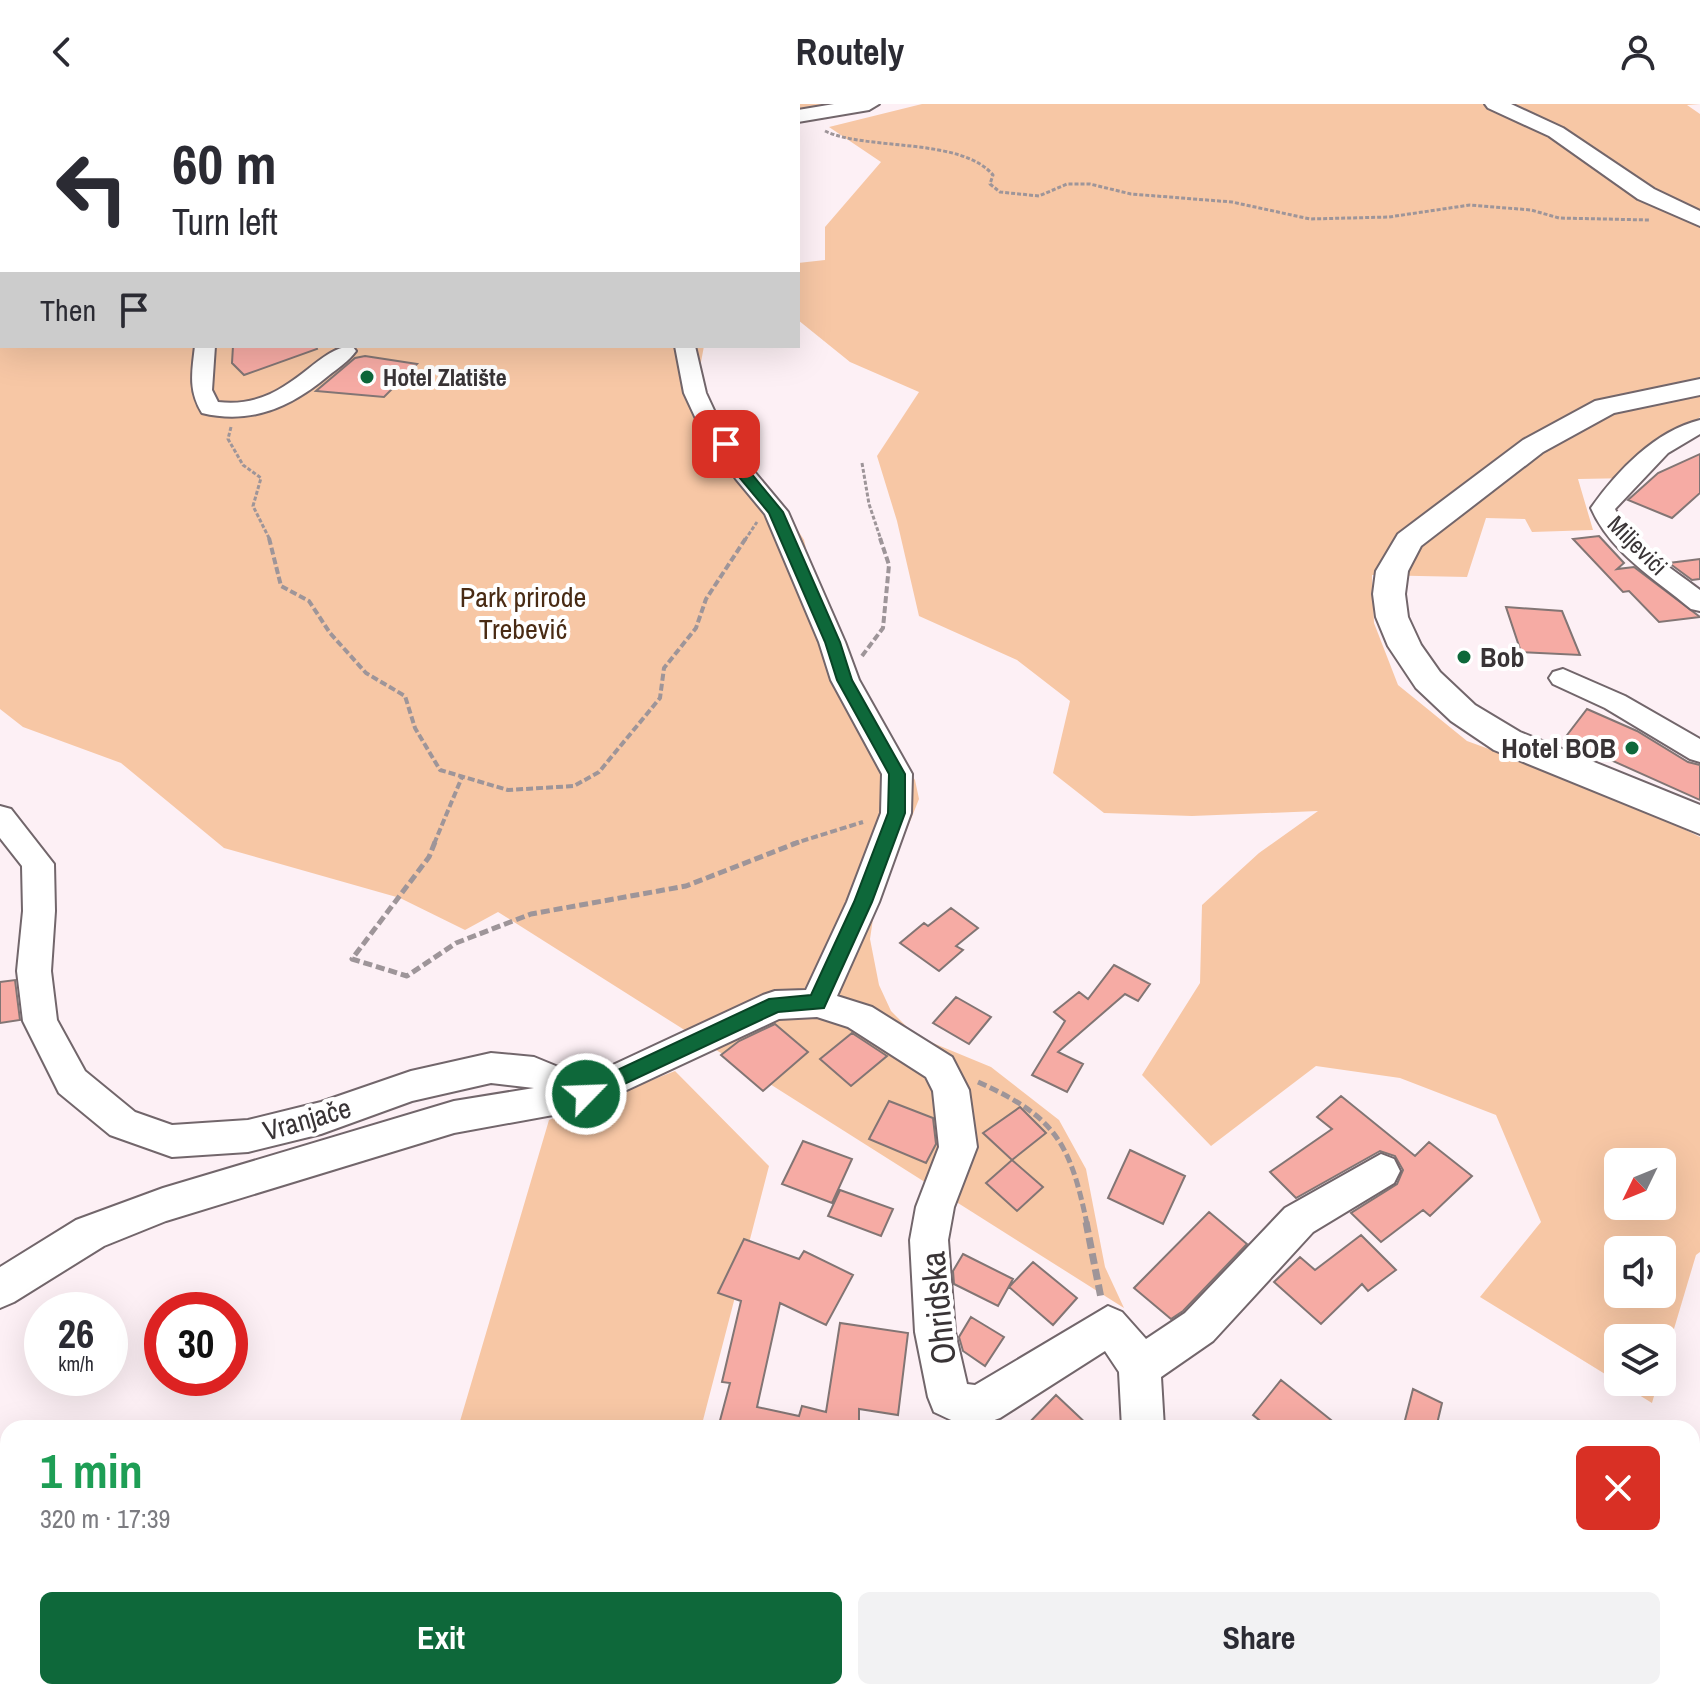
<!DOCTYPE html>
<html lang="en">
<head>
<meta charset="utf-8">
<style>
	:root { --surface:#fff; --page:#f2f2f3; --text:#2b2b33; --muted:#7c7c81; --accent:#0e683a }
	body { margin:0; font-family:"Archivo Narrow",sans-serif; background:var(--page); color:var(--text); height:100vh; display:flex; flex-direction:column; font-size:30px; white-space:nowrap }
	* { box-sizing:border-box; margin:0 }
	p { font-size:26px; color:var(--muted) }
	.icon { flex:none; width:44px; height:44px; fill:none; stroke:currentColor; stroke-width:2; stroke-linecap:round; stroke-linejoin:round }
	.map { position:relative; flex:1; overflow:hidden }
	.sheet { position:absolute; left:0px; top:1316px; width:1700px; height:280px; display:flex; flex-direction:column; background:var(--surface); border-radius:24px 24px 0 0; box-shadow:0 8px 32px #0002 }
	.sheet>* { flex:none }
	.guide { position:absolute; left:0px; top:0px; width:800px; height:244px; box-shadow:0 8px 32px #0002; background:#fff; color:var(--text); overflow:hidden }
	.needle { width:52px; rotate:227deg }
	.tools { position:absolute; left:1604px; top:1044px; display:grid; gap:16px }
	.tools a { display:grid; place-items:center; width:72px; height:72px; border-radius:12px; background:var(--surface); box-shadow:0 8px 32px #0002; font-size:40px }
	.speed { position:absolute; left:24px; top:1188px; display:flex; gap:16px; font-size:40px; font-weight:700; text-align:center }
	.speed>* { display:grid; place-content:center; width:104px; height:104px; border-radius:50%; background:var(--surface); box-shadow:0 8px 32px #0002; line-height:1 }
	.speed small { font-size:20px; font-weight:400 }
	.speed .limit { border:12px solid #d22; background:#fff; color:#111 }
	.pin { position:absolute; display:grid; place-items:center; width:68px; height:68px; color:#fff; margin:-34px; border-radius:16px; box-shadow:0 4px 12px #0006 }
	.me { position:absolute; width:88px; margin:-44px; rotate:66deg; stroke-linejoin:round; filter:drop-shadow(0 0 6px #0008) }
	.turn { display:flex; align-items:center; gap:28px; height:168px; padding:0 40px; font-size:36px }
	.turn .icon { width:104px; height:104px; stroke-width:2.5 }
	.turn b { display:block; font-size:56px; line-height:68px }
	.then { display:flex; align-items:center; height:76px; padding:0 40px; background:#0003; gap:16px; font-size:30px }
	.round { display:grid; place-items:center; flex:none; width:84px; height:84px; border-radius:12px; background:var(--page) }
	.head { display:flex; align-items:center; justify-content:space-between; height:136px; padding:0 40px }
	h1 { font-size:48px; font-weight:700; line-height:60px; color:#1e9e55 }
	.primary-button { display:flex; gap:16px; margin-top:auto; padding:16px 40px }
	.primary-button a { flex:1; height:92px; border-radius:12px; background:var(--accent); color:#fff; font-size:32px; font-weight:700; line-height:92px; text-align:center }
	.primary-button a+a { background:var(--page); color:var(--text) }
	header { display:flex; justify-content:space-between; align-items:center; height:104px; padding:0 40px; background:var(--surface); font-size:36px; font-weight:700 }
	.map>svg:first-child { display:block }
	.green { fill:#f7c7a5; fill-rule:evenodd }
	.building { fill:#f6aba4; stroke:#827574; stroke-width:2 }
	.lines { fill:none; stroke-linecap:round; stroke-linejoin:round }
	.minor-casing { stroke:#72666b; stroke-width:4 }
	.major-casing { stroke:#72666b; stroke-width:4 }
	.path-far3 { stroke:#9e9599; stroke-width:3; stroke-dasharray:4 2; stroke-linecap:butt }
	.path-far2 { stroke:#9e9599; stroke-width:4; stroke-dasharray:7 3; stroke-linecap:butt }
	.path-far1 { stroke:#9e9599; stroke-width:5; stroke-dasharray:9 4; stroke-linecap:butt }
	.path { stroke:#9e9599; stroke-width:7; stroke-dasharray:11 5; stroke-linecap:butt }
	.minor { fill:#fff; fill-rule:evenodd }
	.major { fill:#fff; fill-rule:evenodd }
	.route { fill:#0e683a; stroke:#094426; stroke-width:2 }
	.poi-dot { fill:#0e683a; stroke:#fff; stroke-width:3 }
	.labels { text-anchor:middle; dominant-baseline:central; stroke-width:8; stroke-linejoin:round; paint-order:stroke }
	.far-poi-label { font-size:24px; font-weight:bold; fill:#393436; stroke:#fff; text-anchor:start }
	.far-street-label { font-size:24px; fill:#393436; stroke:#fff }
	.park-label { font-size:28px; fill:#492b14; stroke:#fff }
	.poi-label { font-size:28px; font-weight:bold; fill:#393436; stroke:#fff; text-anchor:start }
	.street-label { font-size:28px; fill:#393436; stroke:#fff }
	.near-street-label { font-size:34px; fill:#393436; stroke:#fff }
</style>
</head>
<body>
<header><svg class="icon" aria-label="back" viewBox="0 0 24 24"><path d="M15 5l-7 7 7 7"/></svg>Routely<svg class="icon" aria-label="person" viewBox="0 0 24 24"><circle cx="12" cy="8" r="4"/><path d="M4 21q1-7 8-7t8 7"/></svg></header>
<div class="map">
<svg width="1700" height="1596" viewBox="0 0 1700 1596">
	<rect width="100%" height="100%" fill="#fdf0f5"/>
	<path class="green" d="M0,0h874l-76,11v-9h-796v240h702l-6,32 8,24 26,29 8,28 50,59 14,22 9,38 67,149 35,53 4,19 -45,113 -4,27 9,46 12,26 16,16 21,14 63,26 68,53 27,49 19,98 19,41 -626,-396 -33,18 -65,-32 -176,-50 -103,-85 -98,-36 -23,-18z
		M922,0h778l-13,1 13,9v303l-67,61 -55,1 15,51 -61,2 -7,-13 -39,-1 -19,59 -95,-2 2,48 24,62 69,56 148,54 85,42v415l-4,3 -34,114v-31h-44v44h40l-6,21 -172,-106 61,-75 -45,-107 -96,-37 -84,-12 -105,80 -69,-71 58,-92 2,-78 57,-52 59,-42 -126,5 -88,-3 -51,-40 17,-72 -53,-41 -98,-44 -22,-95 -20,-65 42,-64 -69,-30 -52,-42v-57l27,-3v-33l56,-65 -52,-35zM1618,1058h44v44h-44zM1618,1146h44v44h-44z
		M675,967l94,95 -68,262h-243l91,-308z
		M379,1588h179l-5,8h-176z"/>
	<path class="building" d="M233,242h83l1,3 -73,26 -12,-12z
		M365,252l52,8 -33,33 -68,-6 39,-33z
		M1700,350v39l-28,25 -44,-18 30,-27z
		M1599,432l25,27 -7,6 17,-2 66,50 -41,5 -30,-31 -6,1 -50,-53z
		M1700,455v20l-8,1 -23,-17z
		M1506,503l56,4 18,44 -59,-3z
		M1587,605l50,22 51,31 12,3v35l-136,-61z
		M951,804l27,20 -22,18 7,4 -24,21 -39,-28 24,-20 4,3z
		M1114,861l36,19 -12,17 -13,-7 -67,58 25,12 -16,28 -35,-17 33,-54 -11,-9 25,-20 9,7z
		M15,876l5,40 -20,3v-41z
		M956,893l35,20 -22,27 -36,-21z
		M775,920l33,28 -45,39 -42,-36 18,-14z
		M852,929l35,23 -36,30 -31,-27z
		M1341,992l74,60 14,-14 43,34 -42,40 -7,-6 -42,32 -30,-29 46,-29 6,-14 -8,-14 -15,-5 -84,47 -26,-26 62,-43 -15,-12z
		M889,997l44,17 3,26 -10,19 -57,-24z
		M1020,1003l26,26 -34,27 -29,-27z
		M803,1037l49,18 -20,44 -50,-19z
		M1130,1046l55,26 -22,48 -55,-26z
		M1012,1056l31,27 -26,24 -31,-28z
		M840,1086l53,19 -12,27 -53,-20z
		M1209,1108l38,32 -64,67 -12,8 -37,-31z
		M1361,1131l35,35 -28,21 -6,-7 -41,40 -47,-42 26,-25 15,13z
		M744,1135l55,20 5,-8 49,24 -27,50 -46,-22 -23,104 42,9 3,-10 24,6 14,-89 68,10 -10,82 -39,-6v19h-141l12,-45 -8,-1 19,-81 -23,-8z
		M963,1150l50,25 -15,27 -44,-22 -1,-13z
		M1033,1158l44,36 -24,27 -44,-38z
		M971,1213l33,20 -19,29 -22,-15 -4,-14z
		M1281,1276l60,48h-72l-16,-13z
		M1413,1285l29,14 -6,25h-33z
		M1056,1291l35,33h-67z"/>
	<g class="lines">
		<defs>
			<path id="minor" d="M0,111h2v10h-2z
				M195,242h20l-3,44 6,12c71,9 99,-59 135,-55l3,4c-7,10 -18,17 -28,25 -37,31 -77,49 -126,37 -14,-23 -10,-41 -7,-67z
				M675,242h20l11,47 13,28 33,48 36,43 57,130 14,38 53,94 -1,39 -32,89 -42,94 35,11 80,50 17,33 8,57 -23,60 -6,33 7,92 12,52 8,1 133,-79 14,6 24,27 39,-26 100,-105 96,-54 13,5 6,12 -6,12 -81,49 -100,109 -52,36 3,51h-42l-3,-56 -14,-21 -105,67c-33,13 -35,8 -66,-6l-6,-15 -13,-65 -5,-92 6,-33 23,-60 -6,-56 -7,-14 -78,-50 -31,-10 -38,2 -193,90 -132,24 -288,88 -62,25 -90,56 -14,6v-41l76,-47 87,-32 291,-87 80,-13 -43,-5 -79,18 -91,33 -73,18 -76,5 -62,-22 -51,-42 -36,-72 -6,-50 6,-60 -1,-45 -22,-28v-32l11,3 43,55 1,47 -4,60 6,49 28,51 50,41 37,13 76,-5 73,-18 90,-31 80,-18 43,4 51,21 178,-83 12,-4 31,-1 41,-88 34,-89 1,-39 -51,-94 -12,-38 -54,-128 -29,-35 -39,-58 -13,-28z
				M1700,316v14l-32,19 -53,56c16,35 55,58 85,81v21l-9,-2c-36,-30 -81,-57 -100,-101 26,-37 64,-77 109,-88z
				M1563,565l62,27 75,43v23l-10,-3 -85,-51 -52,-24 -4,-6 4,-6z
				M1377,1588h48l2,8h-48z"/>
			<path id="major" d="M834,0h45l-10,6 -71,12v-12z
				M1485,0h26l52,24 91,61 46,22v15l-62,-27 -89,-63 -61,-28z
				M0,12h2v12h-2z
				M1700,275v16l-86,18 -71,39 -122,94 -13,25 -3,23 3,23 13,28 19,27 35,33 45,27 180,73v29l-206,-84 -43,-29 -35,-33 -28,-42 -12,-29 -3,-23 3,-23 22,-37 125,-94 72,-39z"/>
		</defs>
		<use href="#minor" class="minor-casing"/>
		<use href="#major" class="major-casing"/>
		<path class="path-far3" d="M825,27c42,20 136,6 168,44l-3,9 10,8 39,4 28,-12h23l41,10 101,8 78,17 79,-2 81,-12 61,5 28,8 90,2
			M231,323l-3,12 15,26 18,13 -8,28 17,34
			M862,359l7,41 12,36
			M745,436l12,-18"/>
		<path class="path-far2" d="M269,434l12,48 28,15 21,32 36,40 39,23 10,32 25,42 68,20 66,-4 25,-14 61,-74 4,-30 32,-40 10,-29 40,-61
			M862,552l21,-28 6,-63 -9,-27
			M434,740l28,-67
			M792,740l71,-22"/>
		<path class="path-far1" d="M435,738l-6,15 -77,102 55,17 49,-33 75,-29 155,-28 113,-44
			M978,978c78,35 92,61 109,142"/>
		<path class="path" d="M1086,1118l15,76"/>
		<use href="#minor" class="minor"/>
		<use href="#major" class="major"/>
	</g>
	<path class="route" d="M721,337h10l19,31 33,40 57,130 12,38 53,94v39l-33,89 -48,106 -46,4 -192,90 -7,-2 -3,-6 3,-6 190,-89 42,-4 43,-93 34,-89 1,-39 -52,-94 -12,-38 -56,-129 -30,-36 -19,-33z"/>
	<g class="poi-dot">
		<circle cx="367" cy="273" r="8"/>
		<circle cx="1464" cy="553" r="8"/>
		<circle cx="1632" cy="644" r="8"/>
	</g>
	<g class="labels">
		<g class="far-poi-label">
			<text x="383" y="273">Hotel Zlatište</text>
		</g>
		<g class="far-street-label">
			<text transform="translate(1638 441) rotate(45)">Miljevići</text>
		</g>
		<g class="park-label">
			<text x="523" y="493">Park prirode<tspan x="523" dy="32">Trebević</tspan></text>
		</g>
		<g class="poi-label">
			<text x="1480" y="553">Bob</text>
			<text x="1616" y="644" text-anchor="end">Hotel BOB</text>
		</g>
		<g class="street-label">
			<text transform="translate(307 1015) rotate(-16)">Vranjače</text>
		</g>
		<g class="near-street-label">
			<text transform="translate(938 1204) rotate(-96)">Ohridska</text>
		</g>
	</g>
</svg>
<div class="tools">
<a><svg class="needle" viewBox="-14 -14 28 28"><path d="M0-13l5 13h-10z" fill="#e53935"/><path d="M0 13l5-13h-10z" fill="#7c7c81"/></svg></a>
<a><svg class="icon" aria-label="sound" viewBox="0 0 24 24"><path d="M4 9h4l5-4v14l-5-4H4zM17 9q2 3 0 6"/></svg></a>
<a><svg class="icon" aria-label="layers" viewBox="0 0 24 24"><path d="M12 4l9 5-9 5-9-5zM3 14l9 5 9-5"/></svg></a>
</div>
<div class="speed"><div>26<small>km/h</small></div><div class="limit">30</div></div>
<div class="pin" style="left:726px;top:340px;background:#d93025"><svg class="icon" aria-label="arrive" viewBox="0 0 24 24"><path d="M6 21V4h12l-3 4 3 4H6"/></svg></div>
<svg class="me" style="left:586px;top:990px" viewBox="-20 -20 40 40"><circle r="17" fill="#0e683a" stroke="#fff" stroke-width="3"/><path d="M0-11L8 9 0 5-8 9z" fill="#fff"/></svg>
<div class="guide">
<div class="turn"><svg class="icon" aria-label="left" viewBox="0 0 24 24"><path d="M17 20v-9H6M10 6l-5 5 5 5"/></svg><div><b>60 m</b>Turn left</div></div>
<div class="then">Then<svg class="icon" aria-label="arrive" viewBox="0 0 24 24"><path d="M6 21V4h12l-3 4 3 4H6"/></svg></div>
</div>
<section class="sheet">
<div class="head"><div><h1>1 min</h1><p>320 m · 17:39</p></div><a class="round" style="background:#d93025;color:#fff"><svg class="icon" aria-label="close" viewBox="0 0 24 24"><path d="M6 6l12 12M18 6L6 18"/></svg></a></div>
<div class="primary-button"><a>Exit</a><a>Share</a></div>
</section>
</div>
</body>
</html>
